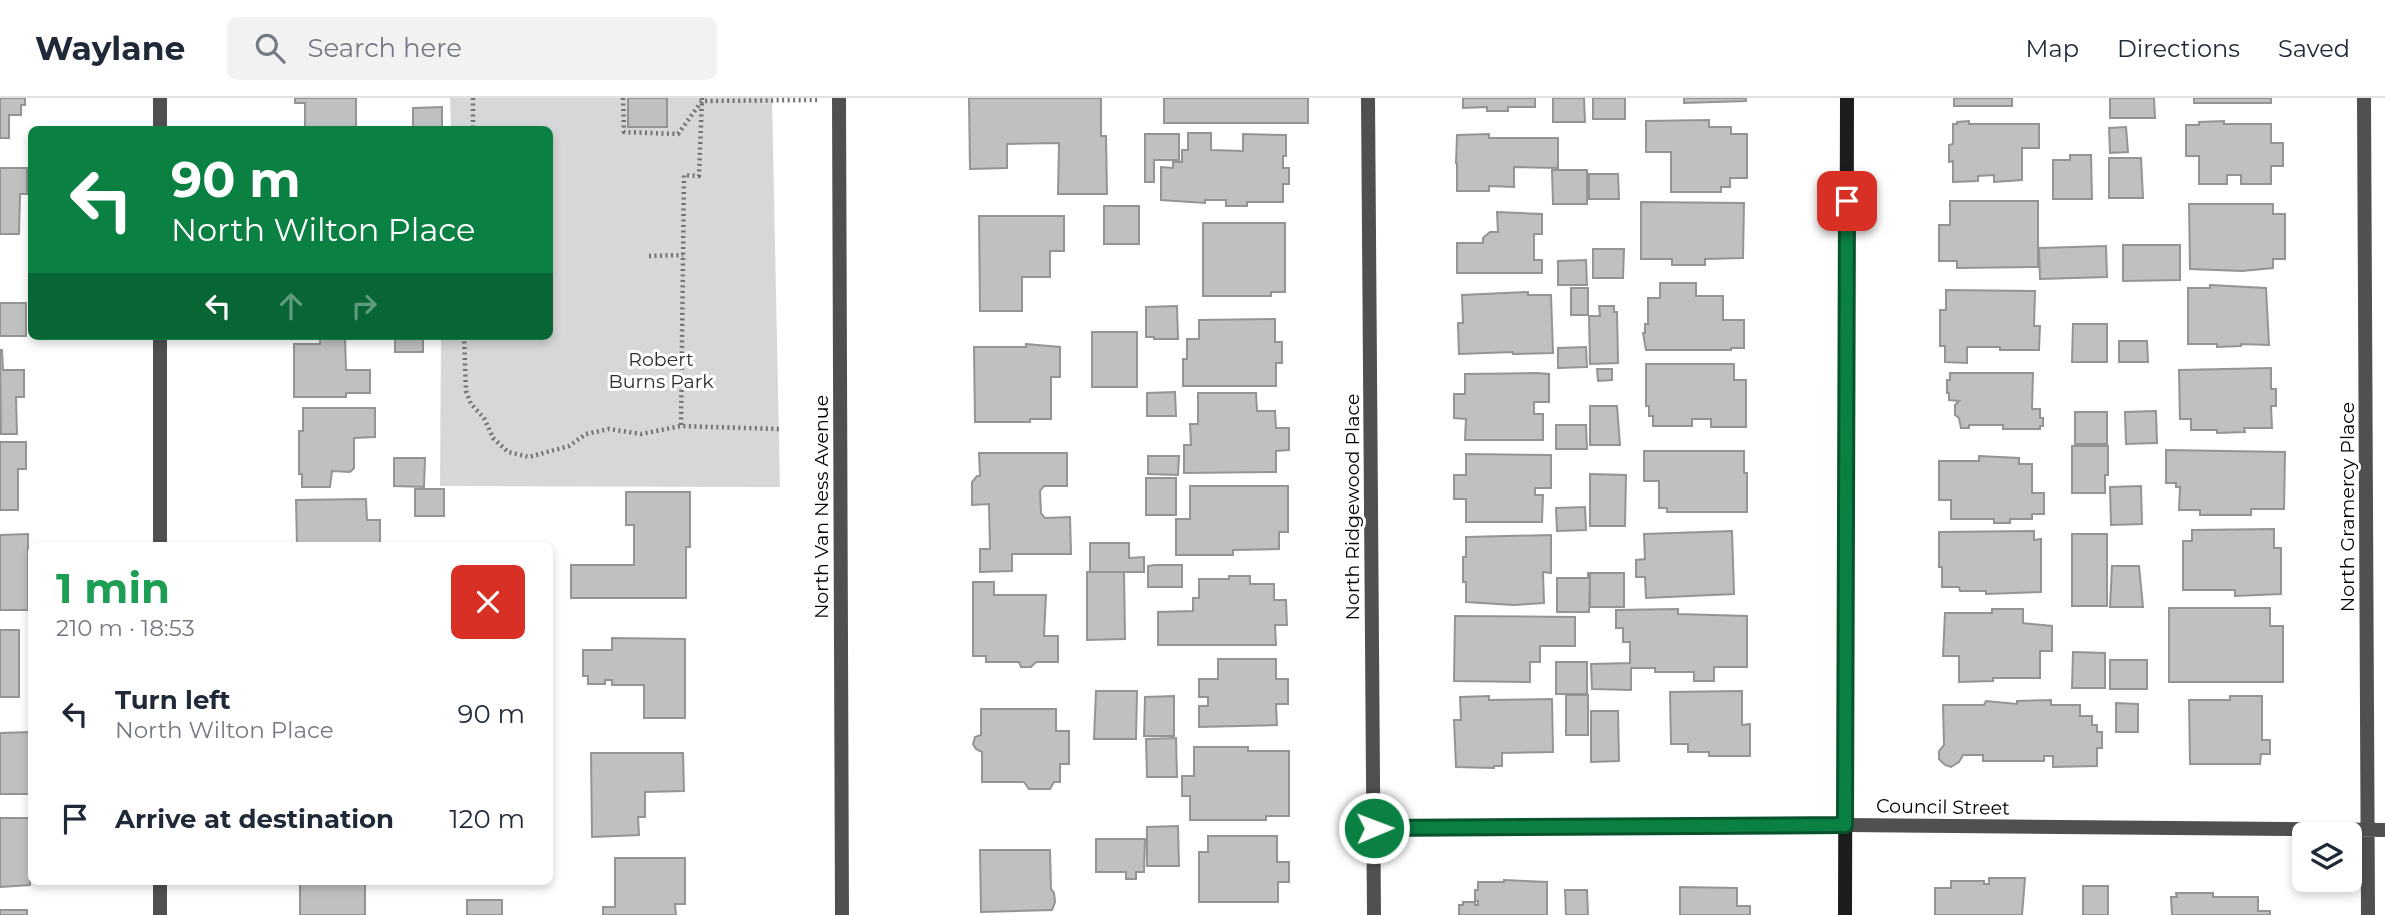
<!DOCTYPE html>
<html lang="en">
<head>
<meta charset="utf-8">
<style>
	:root { --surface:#fff; --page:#f2f2f3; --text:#1f2937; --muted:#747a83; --line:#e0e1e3 }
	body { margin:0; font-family:Montserrat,sans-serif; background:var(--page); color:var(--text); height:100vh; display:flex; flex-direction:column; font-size:26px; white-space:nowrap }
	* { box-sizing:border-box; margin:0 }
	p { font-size:23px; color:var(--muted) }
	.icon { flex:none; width:38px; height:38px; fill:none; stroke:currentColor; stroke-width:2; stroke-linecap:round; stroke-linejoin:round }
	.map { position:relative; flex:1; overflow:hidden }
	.side { position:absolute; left:28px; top:444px; width:525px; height:343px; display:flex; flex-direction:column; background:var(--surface); border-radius:10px; box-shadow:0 4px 10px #0003 }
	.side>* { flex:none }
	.guide { position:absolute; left:28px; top:28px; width:525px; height:214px; border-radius:10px; box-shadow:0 4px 10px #0003; background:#0b8043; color:#fff; overflow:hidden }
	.fabs { position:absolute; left:2292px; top:724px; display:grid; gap:14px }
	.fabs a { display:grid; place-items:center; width:70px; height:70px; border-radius:10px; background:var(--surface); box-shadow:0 4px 10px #0003; font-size:35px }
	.pin { position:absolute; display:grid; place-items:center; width:60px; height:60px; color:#fff; margin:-30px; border-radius:14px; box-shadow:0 4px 10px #0006 }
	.me { position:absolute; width:77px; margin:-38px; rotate:89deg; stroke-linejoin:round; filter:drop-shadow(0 0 5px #0008) }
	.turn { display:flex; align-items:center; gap:24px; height:147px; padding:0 28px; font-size:32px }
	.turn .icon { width:91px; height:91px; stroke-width:2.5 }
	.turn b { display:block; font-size:49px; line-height:60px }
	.lanes { display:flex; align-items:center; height:66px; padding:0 28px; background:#0003; justify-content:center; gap:35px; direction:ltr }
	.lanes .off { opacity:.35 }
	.round { display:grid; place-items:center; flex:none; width:74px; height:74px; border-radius:10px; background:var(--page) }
	.headline { display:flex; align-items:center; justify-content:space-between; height:119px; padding:0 28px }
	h1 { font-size:42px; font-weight:700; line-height:52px; color:#1e9e55 }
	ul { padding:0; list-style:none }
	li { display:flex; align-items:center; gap:21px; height:105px; padding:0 28px }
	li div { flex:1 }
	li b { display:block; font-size:26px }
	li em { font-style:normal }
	header { display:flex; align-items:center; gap:42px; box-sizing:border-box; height:98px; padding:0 35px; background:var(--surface); border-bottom:2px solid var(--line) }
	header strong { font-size:33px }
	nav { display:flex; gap:38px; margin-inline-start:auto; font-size:24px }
	.search { width:490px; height:63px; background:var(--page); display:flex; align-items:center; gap:18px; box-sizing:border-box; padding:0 24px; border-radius:10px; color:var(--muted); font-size:26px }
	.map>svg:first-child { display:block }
	.green { fill:#d7d7d7 }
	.building { fill:#c0c0c0; stroke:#949494; stroke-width:2 }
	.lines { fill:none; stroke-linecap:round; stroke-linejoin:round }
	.path { stroke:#727272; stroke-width:4.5; stroke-dasharray:2 3.5; stroke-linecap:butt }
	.minor { stroke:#505050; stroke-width:14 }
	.tertiary { stroke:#505050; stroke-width:14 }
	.secondary { stroke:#1d1d1d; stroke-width:14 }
	.route-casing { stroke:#07532c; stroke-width:18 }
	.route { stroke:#0b8043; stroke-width:12 }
	.labels { text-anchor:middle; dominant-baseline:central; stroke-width:6; stroke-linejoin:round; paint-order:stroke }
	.park-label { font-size:19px; fill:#2e2e2e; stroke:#fff }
	.street-label { font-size:19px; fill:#000; stroke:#fff }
</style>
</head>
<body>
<header>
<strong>Waylane</strong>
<div class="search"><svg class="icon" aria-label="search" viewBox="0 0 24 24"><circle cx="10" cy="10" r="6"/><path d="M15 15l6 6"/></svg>Search here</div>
<nav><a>Map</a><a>Directions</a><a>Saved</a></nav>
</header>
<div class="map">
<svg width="2385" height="817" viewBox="0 0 2385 817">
	<rect width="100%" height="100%" fill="#fff"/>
	<path class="green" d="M450,0h322l8,389 -340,-1 1,-150h109v-206l-99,-1z"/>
	<path class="building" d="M0,0h25v7h-4v10h-12v23h-9z
		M295,0h61v32h-51v-27h-10z
		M628,0h39v29h-39z
		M969,0h132v38h5l1,58h-49l1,-51 -52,1v24l-37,1z
		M1164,0h144v25h-144z
		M1463,0h72v9h-27v4h-21v-4l-24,1z
		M1553,0h31l1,24h-32z
		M1593,0h32v21h-32z
		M1684,0h62v3l-62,2z
		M1954,0h58v8h-58z
		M2110,0h44l1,20h-45z
		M2194,0h77v5h-77z
		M442,9v23h-29v-22z
		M1709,22v7h22v7h16v44h-17v9h-9v5h-50v-40h-25v-31z
		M1969,23v3h70v24h-17v32l-28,2v-7l-16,1v5l-25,1v-21l-4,1v-17l4,-1v-20h4v-2z
		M2224,23v3h47v19h12v23h-12v18h-30v-9h-14v9h-28v-28h-13v-31h13v-3z
		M2126,29l2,25 -18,1 -1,-25z
		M1188,35h23v17l32,1v-17l43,1v21h-3v12h6v16h-6v18h-36v4h-21v-6h-21v3l-44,-3v-33l12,1v-6h9v-12h6z
		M1145,36h34v26h-25v22h-9z
		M1489,36v4h69v30l-44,-1v20l-25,-1v5h-32v-28h-1l1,-28z
		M2070,57h21l1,44h-39v-39h17z
		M2109,60h32l2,40h-34z
		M0,70h27v26h-7l-1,40h-19z
		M1552,72h35v34h-34z
		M1589,76h29l1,25h-30z
		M1950,103h88v66l-81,1v-7h-18v-36h11z
		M1641,104l103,1 -1,55 -38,1v6h-33v-6h-31z
		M2189,106h84v10h12v45h-12v9l-31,3 -52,-2z
		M1104,108h35v38h-35z
		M1497,114l45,2v20h-8v26h8v13h-85v-30h26v-5l7,-6h8z
		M979,118h85v35h-14v26h-28v34h-42z
		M1203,125h82v69h-14v4h-68z
		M2123,147h57v35l-57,1z
		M2106,148l1,31 -67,2 -1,-31z
		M1593,151h31l-1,29h-30z
		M1586,162l1,25h-29v-24z
		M1660,185h36v13h27v24h21v28h-13v2h-85l-3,-17h2v-9h3v-26h12z
		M2210,187l56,3 3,57 -28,-1v2l-24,1v-3h-29v-56h22z
		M1571,190h17v27h-17z
		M1946,192l89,1 -1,35h6l-1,24h-39v-3h-33v16l-22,-1v-16h-5v-36h6z
		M1528,194v3h23l2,58 -40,1v-2l-54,2 -1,-31h5l-1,-28z
		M0,205h26v33h-26z
		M1177,208l1,33h-24v-2h-8v-30z
		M1599,208h15v6h3l1,51 -28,1 -1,-48h11z
		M1275,221v23h7v21h-6v23h-93v-27h4v-20h12v-19z
		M2073,226h34v38h-35z
		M1092,234h45v55h-45z
		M320,238h25l1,34h24v23h-24v4h-52v-53h26z
		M395,238h28v16h-28z
		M2119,243h28l1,21h-29z
		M1026,246l34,3v30h-9v42h-21v3h-55l-1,-75h52z
		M1586,249l1,20 -29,1v-20z
		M0,252h2l1,20h21v27h-8l1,37h-16z
		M1646,266h88v16h12v47h-35v-8h-19v7h-39v-10h-4v-10h-3z
		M2271,270v21h5v17h-5l1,22h-28l1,4 -28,1v-3h-26v-11h-11l-1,-49z
		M1597,271h15v11l-14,1z
		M1536,275l13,1v28h-15v12h9v26h-78l1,-21 -12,-1v-24h11v-20z
		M1950,275h83l-1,36h8v9h3v8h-3v3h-37v-4h-34v3h-8l-2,-10 -4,-3v-10l4,-4 -10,-1v-7h-2v-13h3z
		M1175,294l1,24h-29v-23z
		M1198,295h58l1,18h18l1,17h13v22l-13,1v21l-92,1v-28h7l-1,-21h8z
		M1590,308h27l3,39h-30z
		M303,310h72v29l-21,1v30l-4,4 -18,-1 -2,16h-28v-13h-3v-43h4z
		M2156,313l1,32 -31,1 -1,-32z
		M2075,314h32v32h-32z
		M1556,327h30l1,24h-31z
		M0,344h26v27h-8v41h-18z
		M2072,348h36v29h-3v18h-33z
		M2166,352l119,2 -1,57h-33v6h-51v-5h-21l1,-23h-4v-4h-10z
		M1644,353h100v22h3v39h-80v-4h-8v-27h-15z
		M979,355h88v33h-23l-4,5 1,22 4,5 25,-1 1,37h-59v17l-32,1v-23h10l-1,-45 -17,1v-23l5,-6h3z
		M1466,356l85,1v33h-16v7h8l-1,27h-76v-23h-12v-24h12z
		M1148,358h31l-1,19 -30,-1z
		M1979,358l40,2v6h13v29h12v21h-12v5h-22v4h-16v-4h-43v-19h-12v-39h40z
		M394,360h31l-1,29 -30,-1z
		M1590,376l36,1 -1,51h-35z
		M1146,380h30v37h-30z
		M1190,388h98v46h-9v17l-46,1v5h-57v-36h14z
		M2141,388l1,38 -31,1 -1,-38z
		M415,391h29v27h-29z
		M626,394h64v55h-4v51h-115v-33h63v-40h-8z
		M366,401l1,21h13v23h-22v3h-61l-1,-46z
		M1585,409l1,23 -29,1 -1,-23z
		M2274,431v19h7v46l-46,2v-6h-52v-49h9v-11z
		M1732,433l2,63 -88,4 -1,-21h-9v-17l9,-1 -1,-25z
		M2034,433v9l7,-1v53l-55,2v-3h-26l-1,-4h-17v-20h-3v-35z
		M28,436v76h-28v-75z
		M2072,436h35v72h-35z
		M1551,437v38l-8,-1 1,31 -30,2 -48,-3v-20h-3v-25h3v-20z
		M1090,445h39v15l15,-1v15h-54z
		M1154,467h28v22h-34v-21z
		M2112,468h27l4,41h-33z
		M1087,474h37l1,67 -38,1z
		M1588,475h2l-1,39h-32v-34h31z
		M1590,475h34v34h-34z
		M1229,478h21v8h24v16h12l1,25h-12l1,20h-118v-33l35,-1v-13h6v-19h30z
		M973,484h21v13h52l-2,41h14v26h-22l-5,5h-10l-2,-5h-33v-6h-13z
		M2169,510h101v18h13v56h-114z
		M1678,511v5l69,2v51h-33v14h-20v-9h-39v-4h-24v22l-39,-1 -1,-25 39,-1v-21h-7v-14h-7v-18z
		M1992,511h31v14l29,3v25h-12v27h-47v3l-34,1v-26h-16l2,-43h47z
		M1455,518l120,1v29h-35v16h-10v20l-76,-1z
		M0,532h19v67h-19z
		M612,540l73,1v79h-41v-33h-32v-5h-7v4h-17v-8h-5v-26h29z
		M2073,554l32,1v35h-33z
		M1218,561h58v20h12v25h-12l1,21 -78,2v-21h9v-9h-9v-18h19z
		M2110,562h37v29h-37z
		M1556,564h31v32h-31z
		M1096,593h41l-1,48h-42z
		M1742,593v34l8,-1v32h-41v-4h-21v-8h-17l-1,-52z
		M1566,597h22v40h-22z
		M1174,598v40h-30l1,-39z
		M1489,598v4l63,-1 1,53 -51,1v13h-8v2l-38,-1 -2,-47h7l-1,-23z
		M2230,598h32v44h8v14h-9l-1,10h-70l-1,-64h41z
		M2051,602v5h29v11h12v9h5v7h5v16h-5v18l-44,1v-11h-9v5h-61v-6h-20l-4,7 -8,5 -6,-2 -6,-6v-8l5,-6 -1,-40h41l2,-4 31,3v-3z
		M2116,605l22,1v28h-22z
		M981,611h75v22h13v33h-9v18h-6l-4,7h-21l-5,-7h-42v-30l-6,-3 -3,-5 2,-7 6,-2z
		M1591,613h27l1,50 -28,1z
		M30,634v62h-30v-61z
		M1176,640l1,39h-30l-1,-38z
		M1194,649h54v4h41v65h-23v4h-76v-24h-8v-20h12z
		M591,655h92l1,38 -39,1v25h-7l1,18 -47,2z
		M0,720h31l-1,67 -30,2z
		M1178,728l1,40h-32v-39z
		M1208,738h69v26h12v20h-11v20h-79v-50h9z
		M1096,741h49l-1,33h-8v7h-10v-7h-30z
		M980,752h70l1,39 3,4 1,9 -3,8 -71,2z
		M615,760h70v46h-10l1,11h-73v-8h12z
		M1989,780h36l-3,37h-87v-27h16v-7h33v3h5z
		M1504,782l43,2v33h-88v-10h4v-3h12v3h3v-4h-3v-11h3v-8h26z
		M300,784h65v33h-65z
		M2083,788h25v29h-25z
		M1680,789l57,1v18h13v9h-70z
		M1565,792h22l1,25h-22z
		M2176,795h37v4h45v14h12v4h-98l-1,-18h6z
		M467,802h35v15h-35z
		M0,812h27v5h-27z"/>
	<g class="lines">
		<path class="path" d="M473,0v32
			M623,0l1,34 54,2 24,-33 115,-1
			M702,0l-3,78 -15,-1 -3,251 99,3
			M649,158l34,-1
			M464,238l2,55 5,13 13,14 9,20 15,14 21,5 40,-11 17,-12 23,-5 32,5 40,-8"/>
		<path class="minor" d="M1368,0l6,817
			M2364,0l4,817
			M160,32v-32
			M160,448v-210
			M1374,730l471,-3 540,5
			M160,784v33"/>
		<path class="tertiary" d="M839,0l3,817"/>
		<path class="secondary" d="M1845,817l2,-817"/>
	</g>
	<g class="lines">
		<defs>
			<path id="route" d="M1374,730l471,-3 2,-624"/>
		</defs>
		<use href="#route" class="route-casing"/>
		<use href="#route" class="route"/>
	</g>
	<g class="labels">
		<g class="park-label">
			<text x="661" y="261">Robert<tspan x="661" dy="22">Burns Park</tspan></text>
		</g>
		<g class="street-label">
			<text transform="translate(821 409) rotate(-90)">North Van Ness Avenue</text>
			<text transform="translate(1352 409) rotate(-90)">North Ridgewood Place</text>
			<text transform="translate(2347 409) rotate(-90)">North Gramercy Place</text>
			<text transform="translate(1943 709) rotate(1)">Council Street</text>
		</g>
	</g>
</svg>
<div class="fabs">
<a><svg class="icon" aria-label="layers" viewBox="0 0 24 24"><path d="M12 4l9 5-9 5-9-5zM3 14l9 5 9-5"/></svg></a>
</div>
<div class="pin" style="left:1847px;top:103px;background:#d93025"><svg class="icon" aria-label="arrive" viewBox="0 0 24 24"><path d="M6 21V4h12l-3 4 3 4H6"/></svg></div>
<svg class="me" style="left:1374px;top:730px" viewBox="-20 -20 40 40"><circle r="17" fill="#0b8043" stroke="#fff" stroke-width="3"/><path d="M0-11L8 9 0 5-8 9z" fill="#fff"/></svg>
<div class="guide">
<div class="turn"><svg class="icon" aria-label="left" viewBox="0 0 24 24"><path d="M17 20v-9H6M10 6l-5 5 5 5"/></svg><div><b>90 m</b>North Wilton Place</div></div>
<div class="lanes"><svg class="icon" aria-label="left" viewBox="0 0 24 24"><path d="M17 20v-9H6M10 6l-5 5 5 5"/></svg><svg class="icon off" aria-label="ahead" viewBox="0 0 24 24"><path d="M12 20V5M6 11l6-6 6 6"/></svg><svg class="icon off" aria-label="right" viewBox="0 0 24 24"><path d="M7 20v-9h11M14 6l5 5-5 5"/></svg></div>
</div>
<section class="side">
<div class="headline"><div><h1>1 min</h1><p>210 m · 18:53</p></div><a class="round" style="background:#d93025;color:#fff"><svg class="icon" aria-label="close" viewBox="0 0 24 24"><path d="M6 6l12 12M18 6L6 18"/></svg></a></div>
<ul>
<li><svg class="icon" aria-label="left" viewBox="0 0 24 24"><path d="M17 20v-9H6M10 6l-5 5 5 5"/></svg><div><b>Turn left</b><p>North Wilton Place</p></div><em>90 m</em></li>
<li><svg class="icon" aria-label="arrive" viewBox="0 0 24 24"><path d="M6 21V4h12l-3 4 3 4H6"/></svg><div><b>Arrive at destination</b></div><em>120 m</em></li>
</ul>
</section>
</div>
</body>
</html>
